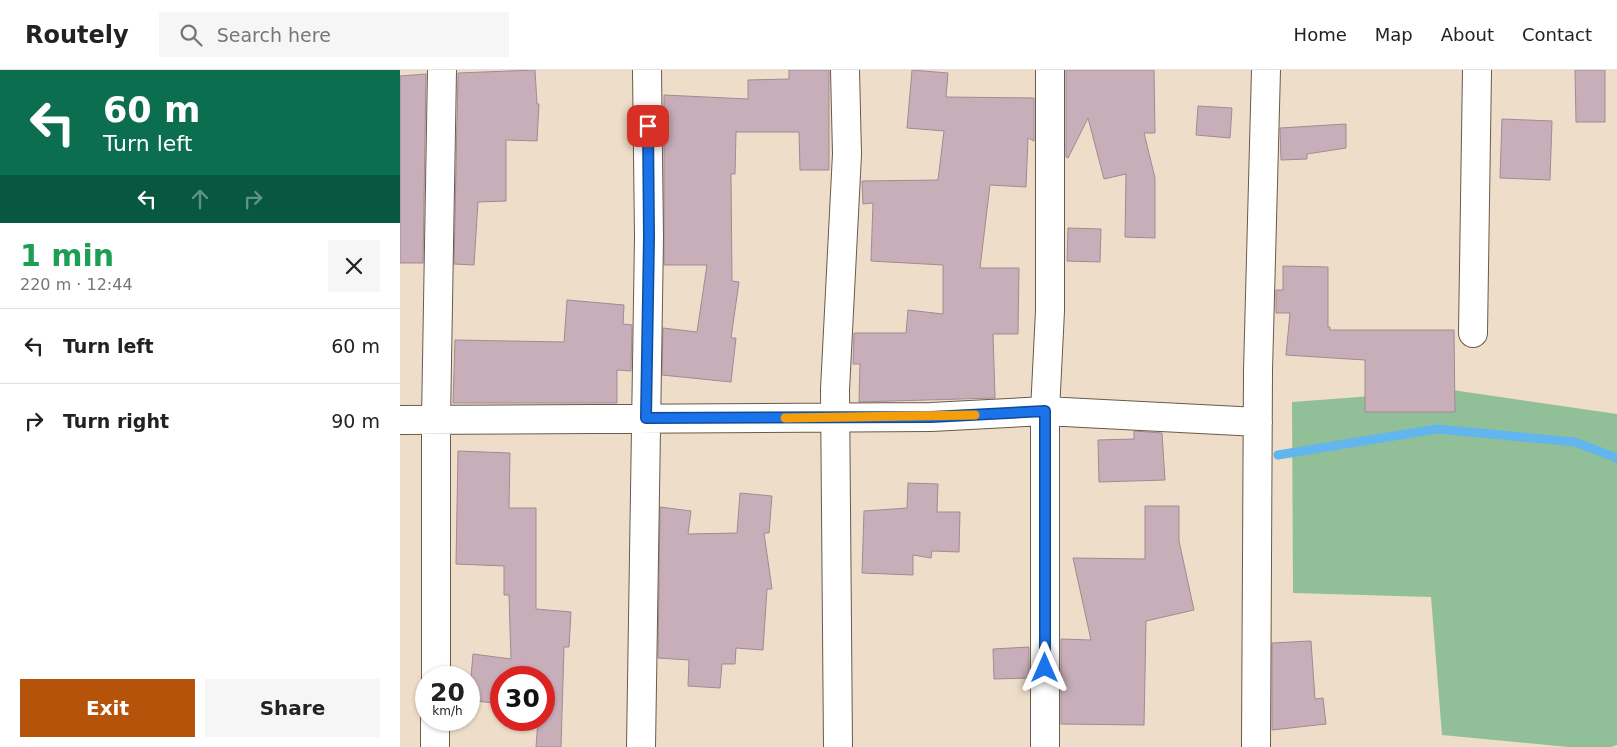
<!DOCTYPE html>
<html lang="en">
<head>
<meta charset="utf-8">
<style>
	:root { --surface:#fff; --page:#f6f6f6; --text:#222; --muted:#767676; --line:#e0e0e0; --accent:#b45309 }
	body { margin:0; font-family:"DejaVu Sans",sans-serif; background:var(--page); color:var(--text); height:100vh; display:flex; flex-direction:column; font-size:19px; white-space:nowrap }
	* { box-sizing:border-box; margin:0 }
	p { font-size:16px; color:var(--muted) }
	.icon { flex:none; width:28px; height:28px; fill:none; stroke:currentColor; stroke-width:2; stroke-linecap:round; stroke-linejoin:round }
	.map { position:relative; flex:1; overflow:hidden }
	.details { display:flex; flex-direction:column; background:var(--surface); width:400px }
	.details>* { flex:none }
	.hud { background:#0b6e4f; color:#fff; overflow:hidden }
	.speed { position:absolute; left:15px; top:596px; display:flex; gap:10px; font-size:25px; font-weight:700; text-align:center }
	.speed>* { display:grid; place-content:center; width:65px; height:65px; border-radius:50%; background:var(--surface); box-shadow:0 1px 4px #0004; line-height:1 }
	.speed small { font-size:12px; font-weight:400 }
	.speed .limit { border:8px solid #d22; background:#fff; color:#111 }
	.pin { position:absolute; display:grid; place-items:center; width:42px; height:42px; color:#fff; margin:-21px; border-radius:10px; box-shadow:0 2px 8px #0006 }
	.me { position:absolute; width:55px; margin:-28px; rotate:0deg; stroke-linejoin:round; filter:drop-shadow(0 0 4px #0008) }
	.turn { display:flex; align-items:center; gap:18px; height:105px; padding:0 20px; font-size:22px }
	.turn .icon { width:65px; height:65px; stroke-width:2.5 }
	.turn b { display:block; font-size:35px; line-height:42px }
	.lanes { display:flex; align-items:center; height:48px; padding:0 20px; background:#0003; justify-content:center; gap:25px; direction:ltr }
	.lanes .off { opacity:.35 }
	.round { display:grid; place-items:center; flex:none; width:52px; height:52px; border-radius:0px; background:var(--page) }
	.headline { display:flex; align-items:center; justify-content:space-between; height:85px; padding:0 20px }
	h1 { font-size:30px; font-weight:800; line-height:38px; color:#1e9e55 }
	.button { display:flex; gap:10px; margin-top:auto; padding:10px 20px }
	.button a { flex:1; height:58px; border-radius:0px; background:var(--accent); color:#fff; font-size:20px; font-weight:800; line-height:58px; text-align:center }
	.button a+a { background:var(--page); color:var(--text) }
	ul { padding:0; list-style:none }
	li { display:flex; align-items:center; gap:15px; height:75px; padding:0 20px; border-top:1px solid var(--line) }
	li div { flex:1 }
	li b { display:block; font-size:19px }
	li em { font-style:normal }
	header { display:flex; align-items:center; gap:30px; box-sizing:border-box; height:70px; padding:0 25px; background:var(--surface); border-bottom:1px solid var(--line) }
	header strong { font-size:24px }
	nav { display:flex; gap:28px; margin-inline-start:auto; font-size:18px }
	.search { width:350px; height:45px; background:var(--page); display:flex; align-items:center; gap:12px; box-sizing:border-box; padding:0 18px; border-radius:0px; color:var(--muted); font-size:19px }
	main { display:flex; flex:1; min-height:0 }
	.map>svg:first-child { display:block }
	.green { fill:#91c098 }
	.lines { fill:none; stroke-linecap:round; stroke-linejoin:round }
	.stream { stroke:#63b5ed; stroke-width:9 }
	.building { fill:#c8aeb8; stroke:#a28993 }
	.minor-casing { stroke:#695b49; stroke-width:30 }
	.minor { stroke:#fff; stroke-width:28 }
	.route-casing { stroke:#114b97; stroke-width:12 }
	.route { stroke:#1a73e8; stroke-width:9 }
	.slow { stroke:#f59e0b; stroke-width:9 }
</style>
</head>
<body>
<header>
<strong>Routely</strong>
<div class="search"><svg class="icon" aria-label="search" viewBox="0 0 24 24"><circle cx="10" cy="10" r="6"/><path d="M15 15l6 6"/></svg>Search here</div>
<nav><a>Home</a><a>Map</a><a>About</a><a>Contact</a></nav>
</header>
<main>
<section class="details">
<div class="hud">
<div class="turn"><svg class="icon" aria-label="left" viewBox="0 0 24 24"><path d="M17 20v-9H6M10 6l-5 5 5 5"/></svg><div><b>60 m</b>Turn left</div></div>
<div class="lanes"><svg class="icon" aria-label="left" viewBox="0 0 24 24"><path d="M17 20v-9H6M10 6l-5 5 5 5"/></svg><svg class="icon off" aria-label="ahead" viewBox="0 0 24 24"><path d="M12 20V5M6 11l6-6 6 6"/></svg><svg class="icon off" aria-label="right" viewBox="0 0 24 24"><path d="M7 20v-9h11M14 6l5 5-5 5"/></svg></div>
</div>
<div class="headline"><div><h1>1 min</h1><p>220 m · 12:44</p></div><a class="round"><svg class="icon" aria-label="close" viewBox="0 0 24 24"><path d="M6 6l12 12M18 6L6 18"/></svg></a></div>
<ul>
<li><svg class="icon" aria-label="left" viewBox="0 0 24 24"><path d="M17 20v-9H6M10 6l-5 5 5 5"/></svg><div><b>Turn left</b></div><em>60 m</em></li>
<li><svg class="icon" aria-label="right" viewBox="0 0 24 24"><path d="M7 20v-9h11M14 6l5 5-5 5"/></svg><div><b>Turn right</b></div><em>90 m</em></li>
</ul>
<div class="button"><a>Exit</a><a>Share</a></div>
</section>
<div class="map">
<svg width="1217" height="677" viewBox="0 0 1217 677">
	<rect width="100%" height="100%" fill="#eedec9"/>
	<path class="green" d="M1052,320l165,24v331l-6,2h-43l-126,-12 -11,-138 -138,-4 -1,-191z"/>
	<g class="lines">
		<path class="stream" d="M878,385l159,-26 138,13 42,16"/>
	</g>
	<path class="building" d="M135,0l2,34h2l-2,37 -31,-1v61l-28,1 -4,63 -20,-1 4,-191z
		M389,0h40v100h-29l-1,-38h-63l-1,42h-4l1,107 7,1 -8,56h5l-5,44 -69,-7 1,-47 34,4 10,-67h-43v-170l84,4v-19l41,-1z
		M512,0l36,3 -2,24 88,1v43l-6,-3 -2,49 -36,-2 -10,83h39l-1,66h-25l2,64 -136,4 1,-38h-7l1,-31h52l2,-23 35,4v-49l-72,-4 2,-58 -10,1 -1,-23 76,-1 6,-49 -37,-3z
		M666,0h88l1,63h-11l11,45v60l-30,-1 1,-63 -22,5 -16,-61 -20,40 -2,-1z
		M1175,0h30v52h-29z
		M26,4l-3,189h-23v-187z
		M798,36l34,2 -2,30 -34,-3z
		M1102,49l50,2 -2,59 -50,-2z
		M946,54v24l-39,6v5l-26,1 -1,-32z
		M668,158l33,1 -1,33 -33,-1z
		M883,196l45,1v60h2v3h124l1,82h-90v-52l-79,-5 4,-42h-14v-23h7z
		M167,230l57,5 -1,19 9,1 -1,46 -14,-1v33h-164l2,-63 109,2z
		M734,361l28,2 3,47 -66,2 -1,-42 36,-1z
		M58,381l52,2 -1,55h27v101l35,3 -2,35h-5l-3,100h-25l2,-27h6v-42h-43v26l-32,-4 4,-46 38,5 -2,-64h-5v-29l-48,-2z
		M508,413l30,1 -1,28h23l-1,40 -27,-1 -1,7 -18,-3v20l-51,-2 2,-62 43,-3z
		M340,423l32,3 -3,37h-5l8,56h-5l-4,61 -27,-2 -1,16h-13l-2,24 -32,-2 1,-26 -31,-2 2,-151 31,4 -3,23 49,-1z
		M745,436h34v35l15,69 -48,11 -2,104 -83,-1v-85l30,1 -18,-82 72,1z
		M911,571l4,58 8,-1 3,26 -54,6v-87z
		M629,577v31l-35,1 -1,-30z"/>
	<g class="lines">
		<defs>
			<path id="minor" d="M1073,263l4,-263
				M0,350l531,-3 114,-6 213,11
				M36,608v-258l6,-350
				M35,677v-27
				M241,677l8,-510 -2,-167
				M438,677l-3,-357 12,-236 -2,-84
				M645,677v-336l5,-100v-241
				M856,677l2,-376 8,-301"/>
		</defs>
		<use href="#minor" class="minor-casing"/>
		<use href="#minor" class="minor"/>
	</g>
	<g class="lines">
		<defs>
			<path id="route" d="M248,56l1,111 -3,181 285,-1 114,-6v257"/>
		</defs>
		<use href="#route" class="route-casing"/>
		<use href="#route" class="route"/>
		<path class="slow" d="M385,348l190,-3"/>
	</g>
</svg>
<div class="speed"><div>20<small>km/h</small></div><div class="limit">30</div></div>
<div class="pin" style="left:248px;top:56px;background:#d93025"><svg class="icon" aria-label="arrive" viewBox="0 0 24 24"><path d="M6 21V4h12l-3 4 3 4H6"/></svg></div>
<svg class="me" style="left:645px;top:598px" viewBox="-20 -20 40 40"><path d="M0-17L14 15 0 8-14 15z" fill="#1a73e8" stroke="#fff" stroke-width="4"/></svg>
</div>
</main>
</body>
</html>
